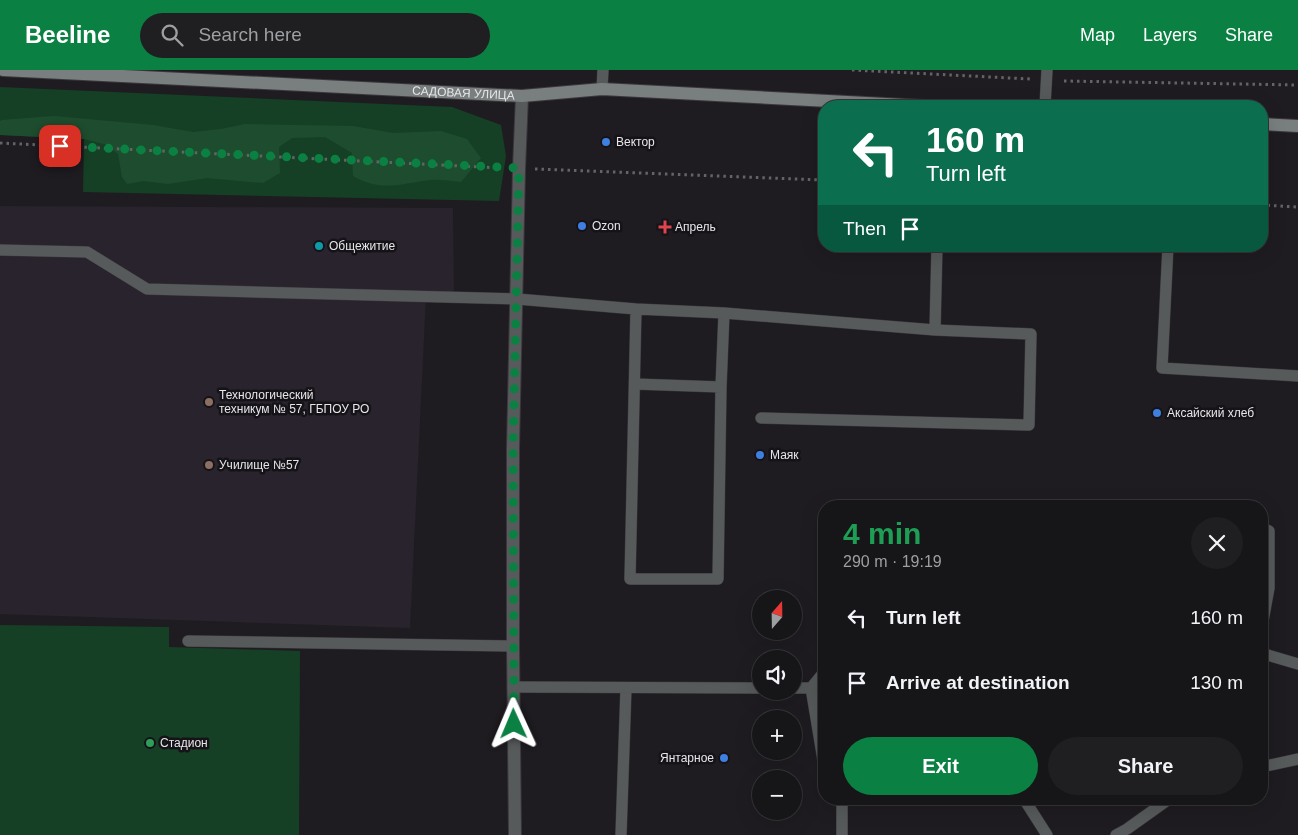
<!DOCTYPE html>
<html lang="en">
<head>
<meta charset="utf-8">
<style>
	:root { --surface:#161518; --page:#1f1e21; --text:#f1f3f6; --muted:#9e9fa2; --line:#353437; --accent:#0b8043 }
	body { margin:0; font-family:Arial,sans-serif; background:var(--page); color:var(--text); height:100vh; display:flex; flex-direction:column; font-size:19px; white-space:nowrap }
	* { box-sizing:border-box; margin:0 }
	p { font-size:16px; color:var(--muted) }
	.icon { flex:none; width:28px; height:28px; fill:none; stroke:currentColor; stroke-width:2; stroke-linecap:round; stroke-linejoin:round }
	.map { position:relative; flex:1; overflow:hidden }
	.sheet { position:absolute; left:818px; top:430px; width:450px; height:305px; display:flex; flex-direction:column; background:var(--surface); border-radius:20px; box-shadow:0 5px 20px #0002,0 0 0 1px var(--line) }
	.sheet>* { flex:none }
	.banner { position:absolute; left:818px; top:30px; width:450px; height:152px; border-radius:20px; box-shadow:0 5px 20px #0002,0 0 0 1px var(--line); background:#0b6e4f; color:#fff; overflow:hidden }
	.needle { width:32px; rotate:20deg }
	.tools { position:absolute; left:752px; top:520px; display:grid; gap:10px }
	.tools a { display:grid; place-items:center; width:50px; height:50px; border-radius:50%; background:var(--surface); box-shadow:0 5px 20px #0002,0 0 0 1px var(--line); font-size:25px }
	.pin { position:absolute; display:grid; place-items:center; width:42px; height:42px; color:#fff; margin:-21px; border-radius:10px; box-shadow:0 2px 8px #0006 }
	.me { position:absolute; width:55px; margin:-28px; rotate:359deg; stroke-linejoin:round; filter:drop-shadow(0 0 4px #0008) }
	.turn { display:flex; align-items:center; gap:18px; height:105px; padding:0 25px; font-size:22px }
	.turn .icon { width:65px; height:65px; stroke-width:2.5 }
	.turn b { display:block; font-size:35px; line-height:42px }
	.then { display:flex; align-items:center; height:48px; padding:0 25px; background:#0003; gap:10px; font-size:19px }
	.round { display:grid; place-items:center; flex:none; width:52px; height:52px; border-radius:26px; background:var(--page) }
	.head { display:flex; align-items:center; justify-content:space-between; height:85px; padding:0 25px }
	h1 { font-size:30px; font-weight:800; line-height:38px; color:#1e9e55 }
	.cta { display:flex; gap:10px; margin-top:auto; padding:10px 25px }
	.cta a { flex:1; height:58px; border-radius:30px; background:var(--accent); color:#fff; font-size:20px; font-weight:800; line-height:58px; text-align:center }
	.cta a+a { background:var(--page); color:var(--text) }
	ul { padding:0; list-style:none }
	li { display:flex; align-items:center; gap:15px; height:65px; padding:0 25px }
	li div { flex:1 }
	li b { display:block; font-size:19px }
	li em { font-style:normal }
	header { display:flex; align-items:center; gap:30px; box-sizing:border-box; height:70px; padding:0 25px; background:var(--accent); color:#fff }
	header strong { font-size:24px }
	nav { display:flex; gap:28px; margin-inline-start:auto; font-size:18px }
	.search { width:350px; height:45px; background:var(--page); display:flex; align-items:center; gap:12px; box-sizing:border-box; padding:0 18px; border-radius:28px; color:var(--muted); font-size:19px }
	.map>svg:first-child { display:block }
	.built { fill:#28232d }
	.green { fill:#154025 }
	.forest { fill:#1d4d2e }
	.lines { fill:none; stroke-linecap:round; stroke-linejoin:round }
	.lane-casing { stroke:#3a383c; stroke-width:12 }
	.street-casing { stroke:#3a383c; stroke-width:14 }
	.secondary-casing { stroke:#3a383c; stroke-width:14 }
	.path { stroke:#646366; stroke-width:3; stroke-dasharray:2.5 4; stroke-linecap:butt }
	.lane { stroke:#575a5b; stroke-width:11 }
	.street { stroke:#575a5b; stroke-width:12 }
	.secondary { stroke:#797e7e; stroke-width:12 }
	.route { stroke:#0b8043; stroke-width:9; stroke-dasharray:0 16.2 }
	.shop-dot { fill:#3f7fe0; stroke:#151317; stroke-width:2 }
	.health-dot { fill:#e0444e; stroke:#151317; stroke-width:2 }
	.culture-dot { fill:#0f9aa8; stroke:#151317; stroke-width:2 }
	.education-dot { fill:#8d6e63; stroke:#151317; stroke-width:2 }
	.leisure-dot { fill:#2e9e5b; stroke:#151317; stroke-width:2 }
	.labels { text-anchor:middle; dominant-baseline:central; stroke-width:5; stroke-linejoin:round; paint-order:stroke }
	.street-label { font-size:12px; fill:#e6e5e8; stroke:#151317 }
	.poi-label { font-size:12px; fill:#e6e5e8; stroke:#151317; text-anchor:start }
</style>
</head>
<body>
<header>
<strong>Beeline</strong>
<div class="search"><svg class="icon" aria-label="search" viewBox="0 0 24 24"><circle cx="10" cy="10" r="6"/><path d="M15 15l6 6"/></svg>Search here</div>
<nav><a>Map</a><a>Layers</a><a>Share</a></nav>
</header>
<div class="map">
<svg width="1298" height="765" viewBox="0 0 1298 765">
	<rect width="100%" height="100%" fill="#1e1c20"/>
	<path class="built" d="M0,136l453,2 1,87 -28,1 -16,332 -410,-14z"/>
	<path class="green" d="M0,17l452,20 49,18 5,31 -7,45 -416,-9 1,-53 -84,-4z
		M0,555l169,2v20l131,4 -1,184h-299z"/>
	<path class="forest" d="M54,46l99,9 40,7 28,-3 24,-5 108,2 40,7 48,-2 26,8 14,19 -20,24c-10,-1 -21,-3 -31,-2 -30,4 -49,12 -77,-4l-1,-23 -27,-16 -33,1 -13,9 1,26 -17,10 -56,-5 -39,6 -24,-3 -17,3 -5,-7 -4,-23 -11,-9 -23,-6 -84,-4v-14l2,-1z"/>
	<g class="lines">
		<defs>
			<path id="lane" d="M602,19l1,-19
				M1045,36l2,-36
				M1168,176l-6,122 136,8
				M0,180l87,2 60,37 370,10 119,10 -6,270h88l3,-192 -86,-3
				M636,239l88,4 211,17
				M721,317l3,-74
				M761,348l268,7 2,-91 -96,-4 2,-84
				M1261,457l8,4v57l-8,44
				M188,571l325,5
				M1261,583l37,11
				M513,617l248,1
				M794,618h17l13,-16
				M811,618l13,78
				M1261,697l37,-8
				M842,729v36
				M1024,729l23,36
				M621,765l5,-147
				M1116,765l11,-6 42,-30"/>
			<path id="street" d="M515,765l-2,-189v-198l6,-279 3,-73"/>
			<g id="secondary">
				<path id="s1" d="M3,0l519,26 80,-7 322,17"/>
				<path d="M1261,54l37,2"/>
			</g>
		</defs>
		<use href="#lane" class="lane-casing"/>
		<use href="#street" class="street-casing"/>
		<use href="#secondary" class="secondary-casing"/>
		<path class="path" d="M852,0l178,9
			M1064,11l234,4
			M0,73l501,25
			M535,99l289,11
			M1261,135l37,2"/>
		<use href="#lane" class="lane"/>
		<use href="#street" class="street"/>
		<use href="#secondary" class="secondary"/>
	</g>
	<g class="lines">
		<path class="route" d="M60,76l459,22 -6,280 1,276"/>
	</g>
	<g class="shop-dot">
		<circle cx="606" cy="72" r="5"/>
		<circle cx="582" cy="156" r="5"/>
		<circle cx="1157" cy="343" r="5"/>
		<circle cx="760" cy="385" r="5"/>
		<circle cx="724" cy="688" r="5"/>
	</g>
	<path class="health-dot" d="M662.5 149.5h5v5h5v5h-5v5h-5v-5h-5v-5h5z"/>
	<circle class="culture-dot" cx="319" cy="176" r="5"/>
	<g class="education-dot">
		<circle cx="209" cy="332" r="5"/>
		<circle cx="209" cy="395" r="5"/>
	</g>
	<circle class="leisure-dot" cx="150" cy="673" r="5"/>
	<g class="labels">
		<g class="street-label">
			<text stroke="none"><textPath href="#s1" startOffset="461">САДОВАЯ УЛИЦА</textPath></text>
		</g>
		<g class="poi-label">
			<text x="616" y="72">Вектор</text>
			<text x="592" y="156">Ozon</text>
			<text x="675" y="157">Апрель</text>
			<text x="329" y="176">Общежитие</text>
			<text x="219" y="325">Технологический<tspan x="219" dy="14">техникум № 57, ГБПОУ РО</tspan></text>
			<text x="1167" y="343">Аксайский хлеб</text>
			<text x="770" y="385">Маяк</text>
			<text x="219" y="395">Училище №57</text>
			<text x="160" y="673">Стадион</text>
			<text x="714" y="688" text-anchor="end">Янтарное</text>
		</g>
	</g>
</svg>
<div class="tools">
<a><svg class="needle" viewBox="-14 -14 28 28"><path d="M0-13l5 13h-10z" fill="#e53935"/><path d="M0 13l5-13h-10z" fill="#9e9fa2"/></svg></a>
<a><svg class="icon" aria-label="sound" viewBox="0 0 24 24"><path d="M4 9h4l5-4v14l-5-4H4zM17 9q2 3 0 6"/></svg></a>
<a>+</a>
<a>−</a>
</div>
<div class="pin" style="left:60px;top:76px;background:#d93025"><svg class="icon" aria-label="arrive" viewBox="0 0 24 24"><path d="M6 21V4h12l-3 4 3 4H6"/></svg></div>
<svg class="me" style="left:514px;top:654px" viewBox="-20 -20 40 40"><path d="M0-17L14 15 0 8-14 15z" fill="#0b8043" stroke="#fff" stroke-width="4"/></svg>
<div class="banner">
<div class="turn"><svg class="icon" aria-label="left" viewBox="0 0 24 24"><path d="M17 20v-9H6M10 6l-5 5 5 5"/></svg><div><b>160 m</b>Turn left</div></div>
<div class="then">Then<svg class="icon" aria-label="arrive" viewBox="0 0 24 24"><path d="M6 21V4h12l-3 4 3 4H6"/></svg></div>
</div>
<section class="sheet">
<div class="head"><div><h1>4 min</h1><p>290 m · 19:19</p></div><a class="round"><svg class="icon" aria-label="close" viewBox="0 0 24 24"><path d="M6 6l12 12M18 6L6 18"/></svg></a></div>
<ul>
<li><svg class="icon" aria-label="left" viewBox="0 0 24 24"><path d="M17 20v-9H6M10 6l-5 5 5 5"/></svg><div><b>Turn left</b></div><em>160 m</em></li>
<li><svg class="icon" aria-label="arrive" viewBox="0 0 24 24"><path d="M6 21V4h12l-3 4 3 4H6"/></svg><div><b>Arrive at destination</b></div><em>130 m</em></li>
</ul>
<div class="cta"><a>Exit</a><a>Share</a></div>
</section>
</div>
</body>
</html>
